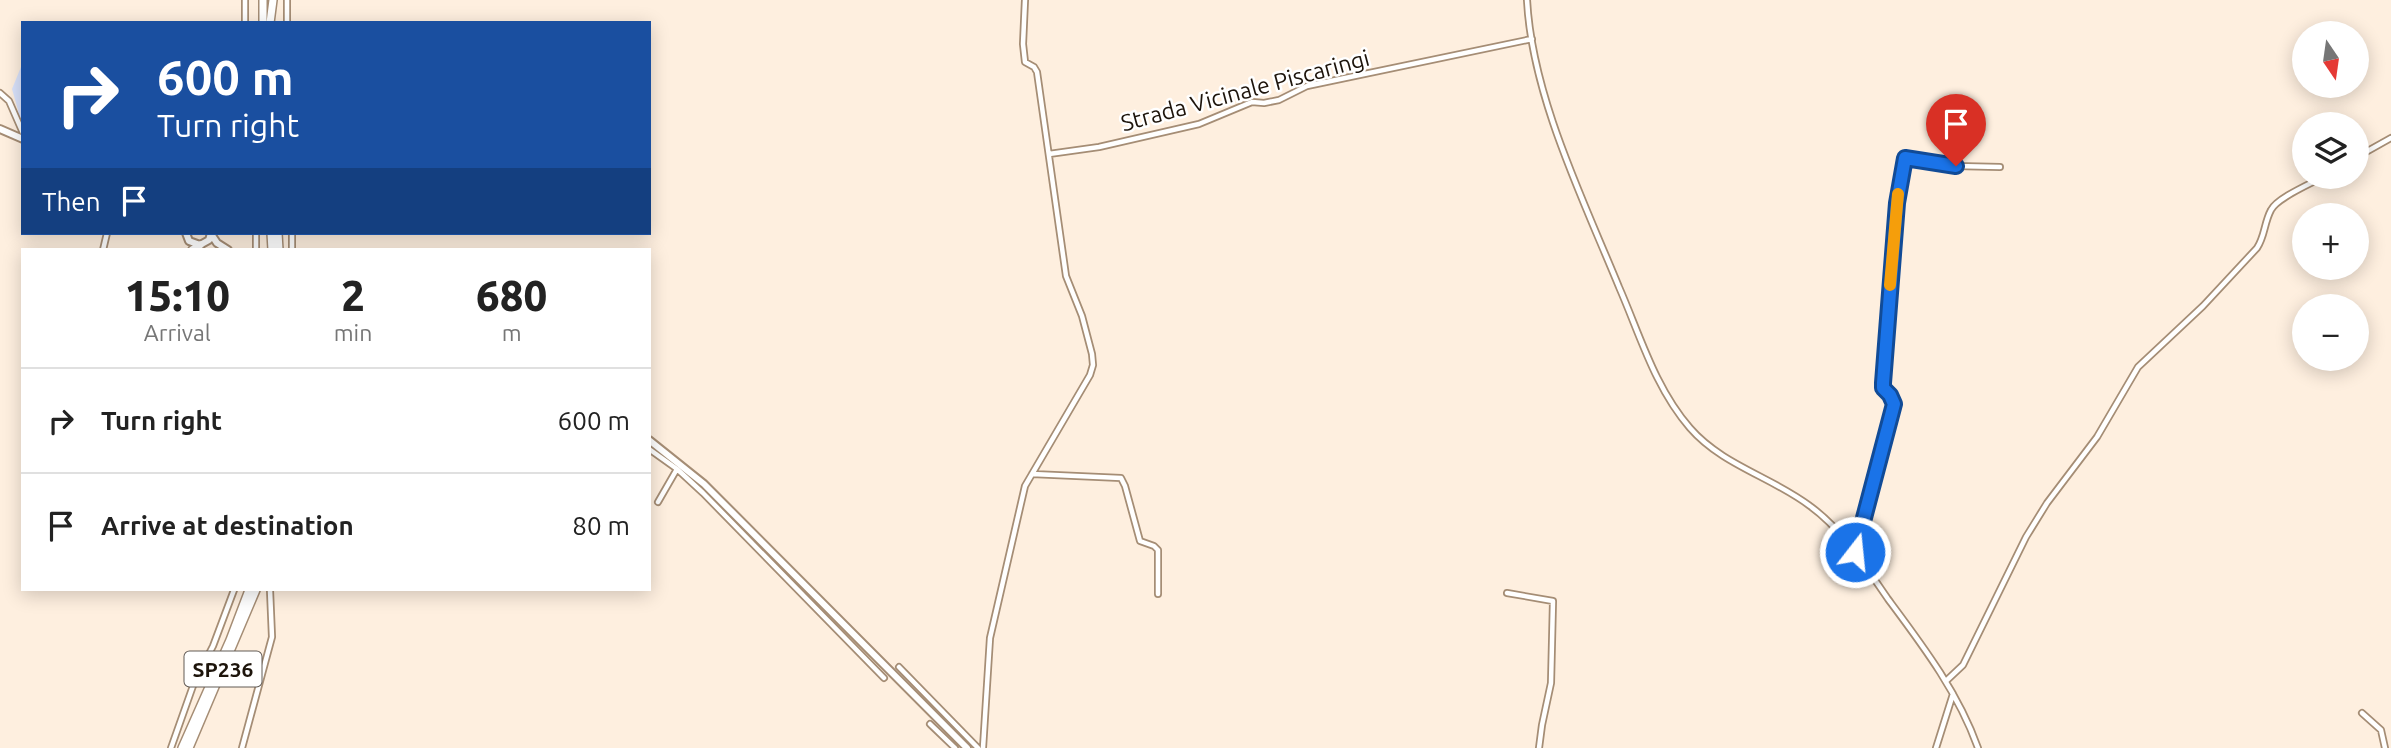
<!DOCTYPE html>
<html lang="en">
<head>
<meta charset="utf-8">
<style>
	:root { --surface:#fff; --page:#f2f2f2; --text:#222; --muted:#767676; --line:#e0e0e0 }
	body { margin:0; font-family:Ubuntu,sans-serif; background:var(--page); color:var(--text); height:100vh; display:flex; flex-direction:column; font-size:26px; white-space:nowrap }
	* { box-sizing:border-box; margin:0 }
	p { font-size:23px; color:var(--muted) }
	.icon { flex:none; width:38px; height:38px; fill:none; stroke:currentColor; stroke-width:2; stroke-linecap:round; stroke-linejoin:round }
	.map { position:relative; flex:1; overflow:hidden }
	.drawer { position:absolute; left:21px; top:248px; width:630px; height:343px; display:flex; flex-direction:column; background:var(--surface); border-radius:0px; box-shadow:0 4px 18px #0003 }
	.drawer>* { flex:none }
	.hud { position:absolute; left:21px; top:21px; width:630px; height:214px; border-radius:0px; box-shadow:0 4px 18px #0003; background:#1a4fa0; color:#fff; overflow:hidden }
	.needle { width:46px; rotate:167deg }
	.fabs { position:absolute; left:2292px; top:21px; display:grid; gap:14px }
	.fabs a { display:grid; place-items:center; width:77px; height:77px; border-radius:50%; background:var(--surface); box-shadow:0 4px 18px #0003; font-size:35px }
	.pin { position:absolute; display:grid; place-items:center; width:60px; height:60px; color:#fff; margin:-72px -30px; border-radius:50% 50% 50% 0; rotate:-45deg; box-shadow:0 0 7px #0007 }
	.pin .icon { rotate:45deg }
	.me { position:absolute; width:77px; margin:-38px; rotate:16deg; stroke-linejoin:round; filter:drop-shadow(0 0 5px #0008) }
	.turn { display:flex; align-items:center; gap:24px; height:147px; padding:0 21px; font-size:32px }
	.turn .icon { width:91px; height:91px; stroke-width:2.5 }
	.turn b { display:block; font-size:49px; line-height:60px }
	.then { display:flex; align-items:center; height:66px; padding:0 21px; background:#0003; gap:14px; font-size:26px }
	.eta { display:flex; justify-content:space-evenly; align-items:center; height:119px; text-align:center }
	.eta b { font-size:42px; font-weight:800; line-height:49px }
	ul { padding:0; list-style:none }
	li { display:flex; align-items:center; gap:21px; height:105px; padding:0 21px; border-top:2px solid var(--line) }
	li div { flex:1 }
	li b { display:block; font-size:26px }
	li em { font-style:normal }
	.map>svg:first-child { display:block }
	.green { fill:#d9e2fb }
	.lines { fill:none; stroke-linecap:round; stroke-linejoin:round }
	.minor-casing { stroke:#a58d75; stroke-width:8 }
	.major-casing { stroke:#a58d75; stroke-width:10 }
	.highway-casing { stroke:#a58d75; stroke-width:10 }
	.minor { stroke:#fff; stroke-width:4.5 }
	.major { stroke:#fff; stroke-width:6 }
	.highway { stroke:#fff; stroke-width:7 }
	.route-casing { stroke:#114b97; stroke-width:18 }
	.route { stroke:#1a73e8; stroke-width:12 }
	.slow { stroke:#f59e0b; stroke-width:12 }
	.labels { text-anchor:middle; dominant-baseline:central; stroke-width:5; stroke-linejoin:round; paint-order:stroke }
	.shield { fill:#fff; stroke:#615a54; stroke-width:2 }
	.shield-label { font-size:21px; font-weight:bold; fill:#1d140b }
	.street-label { font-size:23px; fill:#1d140b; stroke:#fff }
</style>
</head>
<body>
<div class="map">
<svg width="2391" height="748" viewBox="0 0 2391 748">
	<rect width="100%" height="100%" fill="#feefdf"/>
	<path class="green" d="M23,62v68l-8,-15 3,-5 -6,-21z"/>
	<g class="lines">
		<defs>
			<path id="minor" d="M245,0v23
				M287,0v23
				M1527,0c5,96 56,199 92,287 21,48 36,101 71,141 32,37 82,49 120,78 33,24 55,60 78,93 35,47 70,93 90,149
				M0,93l9,8 14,32
				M1049,154l50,-7 100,-23 53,-22 12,1 15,-3 28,-14 225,-47
				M2357,157l34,-19
				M256,233v17
				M292,233v17
				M103,250l4,-17
				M649,449l28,20 -19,33
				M677,469l26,24 181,185
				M1032,474l89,4 4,8 15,55 14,5 4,4v44
				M1855,551l39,-147 -4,-9 -7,-7v-5l14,-180 8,-45 51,8 44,1
				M1507,593l46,8 -2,82 -9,42 -3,23
				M899,667l79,81
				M1946,681l17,-16 63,-128 21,-34 50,-66 41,-70 65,-61 54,-58c8,-12 7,-25 14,-38 6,-12 39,-26 52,-33
				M2362,713l19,17 4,18
				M930,724l25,24
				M171,748l23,-65 19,-37 21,-56
				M242,748l30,-111 -2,-47
				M983,748l7,-110 35,-152 65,-111 3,-10 -1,-11 -10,-38 -16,-40 -29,-204 -3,-5 -9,-5 -2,-18 2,-44
				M1936,748l17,-54"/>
			<path id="major" d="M0,129l23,10
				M186,233l3,8 11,4 9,-5 2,-7
				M211,234l6,9 11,7
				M649,440l55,44 263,264"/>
			<path id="highway" d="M263,0v23
				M270,23l3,-23
				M271,233l1,17
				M278,233l1,17
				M192,250l8,-5
				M182,748l48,-108 19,-50
				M189,748l67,-158"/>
		</defs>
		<use href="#minor" class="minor-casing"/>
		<use href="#major" class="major-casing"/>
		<use href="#highway" class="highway-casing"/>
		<use href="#minor" class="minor"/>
		<use href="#major" class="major"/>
		<use href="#highway" class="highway"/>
	</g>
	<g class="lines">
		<defs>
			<path id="route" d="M1855,552l39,-148 -4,-9 -7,-7v-5l14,-180 8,-45 51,8"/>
		</defs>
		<use href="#route" class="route-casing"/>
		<use href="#route" class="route"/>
		<path class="slow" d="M1890,285l8,-91"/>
	</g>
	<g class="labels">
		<rect class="shield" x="184.5" y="651.5" width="77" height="35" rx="5"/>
		<g class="shield-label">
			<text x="223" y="669">SP236</text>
		</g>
		<g class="street-label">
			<text transform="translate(1245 90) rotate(-15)">Strada Vicinale Piscaringi</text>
		</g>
	</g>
</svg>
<div class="fabs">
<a><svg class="needle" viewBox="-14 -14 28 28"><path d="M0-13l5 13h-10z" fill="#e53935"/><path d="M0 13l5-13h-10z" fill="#767676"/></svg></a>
<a><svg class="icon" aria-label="layers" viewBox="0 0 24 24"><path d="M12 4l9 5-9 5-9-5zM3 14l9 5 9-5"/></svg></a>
<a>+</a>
<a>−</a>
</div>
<div class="pin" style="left:1956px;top:166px;background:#d93025"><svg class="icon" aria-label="arrive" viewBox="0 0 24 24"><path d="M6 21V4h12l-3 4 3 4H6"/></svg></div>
<svg class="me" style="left:1855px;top:552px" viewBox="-20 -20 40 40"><circle r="17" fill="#1a73e8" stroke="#fff" stroke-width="3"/><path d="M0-11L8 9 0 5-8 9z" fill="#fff"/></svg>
<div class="hud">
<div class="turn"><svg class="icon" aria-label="right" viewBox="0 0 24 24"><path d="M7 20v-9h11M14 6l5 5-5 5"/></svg><div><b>600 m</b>Turn right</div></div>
<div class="then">Then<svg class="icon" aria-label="arrive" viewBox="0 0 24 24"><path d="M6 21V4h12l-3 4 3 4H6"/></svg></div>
</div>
<section class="drawer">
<div class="eta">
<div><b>15:10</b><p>Arrival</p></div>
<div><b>2</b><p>min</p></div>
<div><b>680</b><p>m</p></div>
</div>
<ul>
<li><svg class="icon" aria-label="right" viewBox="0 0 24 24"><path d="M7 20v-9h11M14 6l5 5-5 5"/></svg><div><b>Turn right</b></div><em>600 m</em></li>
<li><svg class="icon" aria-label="arrive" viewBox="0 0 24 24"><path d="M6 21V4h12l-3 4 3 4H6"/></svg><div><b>Arrive at destination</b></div><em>80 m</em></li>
</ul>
</section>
</div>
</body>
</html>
